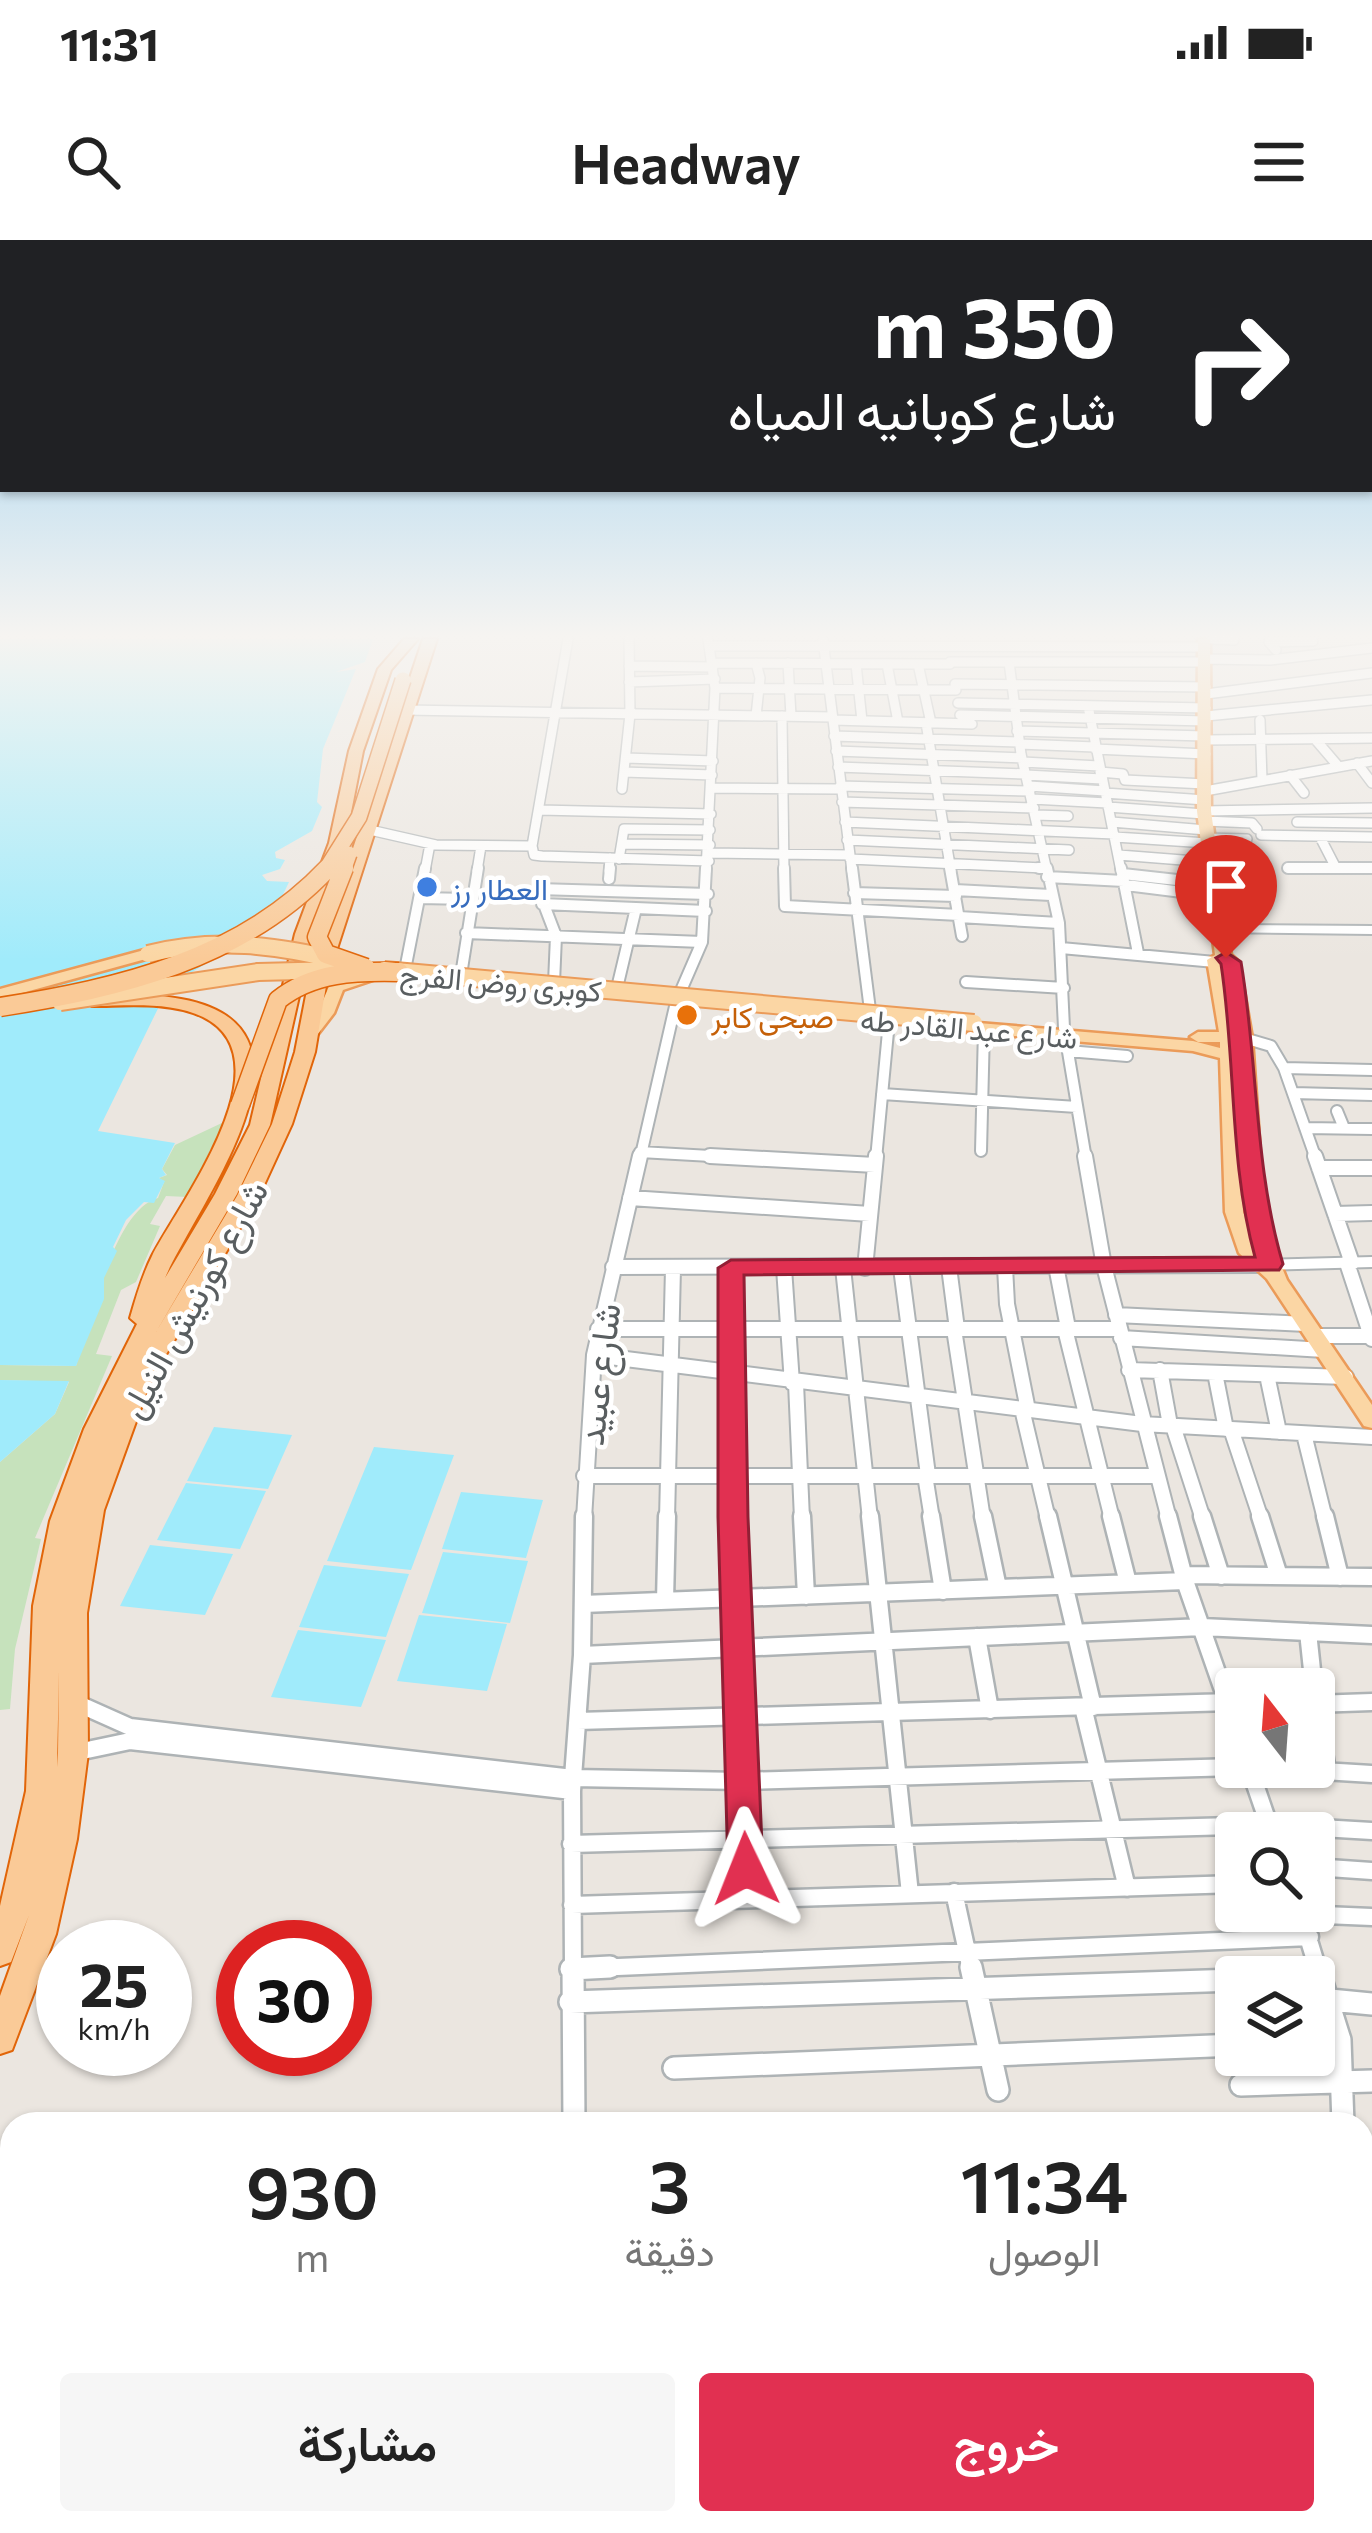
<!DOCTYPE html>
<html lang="ar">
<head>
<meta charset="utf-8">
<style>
	:root { --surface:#fff; --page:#f6f6f6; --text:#222; --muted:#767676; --accent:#e13051 }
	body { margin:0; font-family:Commissioner,Vazirmatn,sans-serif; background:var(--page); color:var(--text); direction:rtl; height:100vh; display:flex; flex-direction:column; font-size:45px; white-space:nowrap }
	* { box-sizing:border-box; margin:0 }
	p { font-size:39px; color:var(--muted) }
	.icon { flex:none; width:66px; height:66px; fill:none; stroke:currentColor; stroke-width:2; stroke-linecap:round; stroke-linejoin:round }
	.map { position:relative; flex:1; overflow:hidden; direction:ltr }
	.details { position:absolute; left:0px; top:1872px; width:1374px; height:423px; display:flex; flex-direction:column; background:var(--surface); border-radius:36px 36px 0 0; box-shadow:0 3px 9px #0004; direction:rtl }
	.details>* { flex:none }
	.guide { position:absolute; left:0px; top:0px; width:1374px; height:252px; box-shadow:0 3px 9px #0004; direction:rtl; background:#202124; color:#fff; overflow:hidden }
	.needle { width:78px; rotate:343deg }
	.controls { position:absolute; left:1215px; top:1428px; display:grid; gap:24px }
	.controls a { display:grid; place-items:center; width:120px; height:120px; border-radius:12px; background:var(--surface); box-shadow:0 3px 9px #0004; font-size:60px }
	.speed { position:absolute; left:36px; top:1680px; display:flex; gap:24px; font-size:60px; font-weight:700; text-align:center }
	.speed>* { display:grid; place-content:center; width:156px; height:156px; border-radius:50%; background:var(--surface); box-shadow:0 3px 9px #0004; line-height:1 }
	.speed small { font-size:30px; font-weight:400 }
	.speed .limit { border:18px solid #d22; background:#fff; color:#111 }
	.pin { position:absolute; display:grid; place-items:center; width:102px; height:102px; color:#fff; margin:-123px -51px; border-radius:50% 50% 50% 0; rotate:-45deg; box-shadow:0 0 12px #0007 }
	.pin .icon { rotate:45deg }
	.me { position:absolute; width:132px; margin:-66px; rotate:358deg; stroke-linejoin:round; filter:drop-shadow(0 0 9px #0008) }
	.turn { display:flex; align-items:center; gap:42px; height:252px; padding:0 60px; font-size:54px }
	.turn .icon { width:156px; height:156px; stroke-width:2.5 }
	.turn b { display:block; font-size:84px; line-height:102px }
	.eta { display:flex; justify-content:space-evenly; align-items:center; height:204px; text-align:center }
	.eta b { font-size:72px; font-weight:600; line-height:84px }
	.primary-button { display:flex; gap:24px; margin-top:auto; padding:24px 60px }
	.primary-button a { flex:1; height:138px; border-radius:12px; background:var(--accent); color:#fff; font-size:48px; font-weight:600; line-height:138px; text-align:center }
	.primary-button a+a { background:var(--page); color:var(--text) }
	.status { display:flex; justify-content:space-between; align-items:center; height:84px; padding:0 60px; background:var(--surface); direction:ltr }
	.status svg { height:33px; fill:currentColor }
	header { display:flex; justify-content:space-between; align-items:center; height:156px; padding:0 60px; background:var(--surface); font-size:54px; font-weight:600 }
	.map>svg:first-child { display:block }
	.green { fill:#c6e2bc }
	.water { fill:#a0ebfb }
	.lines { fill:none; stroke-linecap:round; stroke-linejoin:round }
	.minor-far4-casing { stroke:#aeb3b5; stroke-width:12 }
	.minor-far3-casing { stroke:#aeb3b5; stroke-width:14 }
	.minor-far2-casing { stroke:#aeb3b5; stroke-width:18 }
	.minor-far1-casing { stroke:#aeb3b5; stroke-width:21 }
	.minor-casing { stroke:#aeb3b5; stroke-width:26 }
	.tertiary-casing { stroke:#aeb3b5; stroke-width:4 }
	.primary-casing { stroke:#eb9b59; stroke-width:5 }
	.trunk-casing { stroke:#e16509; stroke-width:4 }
	.minor-far4 { stroke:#fff; stroke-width:9 }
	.minor-far3 { stroke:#fff; stroke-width:10 }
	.minor-far2 { stroke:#fff; stroke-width:14 }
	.minor-far1 { stroke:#fff; stroke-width:16 }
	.minor { stroke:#fff; stroke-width:21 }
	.tertiary { fill:#fff; fill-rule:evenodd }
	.primary { fill:#fbd6a4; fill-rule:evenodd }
	.trunk { fill:#faca97; fill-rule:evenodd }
	.primary-bridge-casing { stroke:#eb9b59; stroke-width:20; stroke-linecap:butt }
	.trunk-bridge-far1-casing { stroke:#e16509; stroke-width:18; stroke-linecap:butt }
	.trunk-bridge-casing { stroke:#e16509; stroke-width:21; stroke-linecap:butt }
	.primary-bridge { stroke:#fbd6a4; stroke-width:16 }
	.trunk-bridge-far1 { stroke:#faca97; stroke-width:15 }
	.trunk-bridge { stroke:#faca97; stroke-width:18 }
	.route { fill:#e13051; stroke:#921f35; stroke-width:3 }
	.shop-dot { fill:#3f7fe0; stroke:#fff; stroke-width:4.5 }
	.food-dot { fill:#e8710a; stroke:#fff; stroke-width:4.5 }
	.labels { text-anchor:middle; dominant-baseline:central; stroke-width:9; stroke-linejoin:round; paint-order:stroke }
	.far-shop-label { font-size:30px; fill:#366cbe; stroke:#fff; text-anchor:start }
	.far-street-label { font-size:30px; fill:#595e60; stroke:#fff }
	.far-food-label { font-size:30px; fill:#c56008; stroke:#fff; text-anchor:start }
	.street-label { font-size:36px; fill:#595e60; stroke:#fff }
</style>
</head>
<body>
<div class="status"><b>11:31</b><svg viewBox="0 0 49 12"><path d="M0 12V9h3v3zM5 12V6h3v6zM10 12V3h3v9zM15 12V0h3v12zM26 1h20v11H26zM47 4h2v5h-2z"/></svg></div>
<header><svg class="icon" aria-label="menu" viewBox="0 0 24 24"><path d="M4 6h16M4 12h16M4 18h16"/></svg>Headway<svg class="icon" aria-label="search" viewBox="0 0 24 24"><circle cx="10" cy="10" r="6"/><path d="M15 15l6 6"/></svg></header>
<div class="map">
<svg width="1372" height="2293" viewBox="0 0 1372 2293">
	<rect width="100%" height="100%" fill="#ebe6e0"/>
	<path class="green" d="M224,882l-37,75 -21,-1 -16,28 10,2 -24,56 -15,8 -25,64 16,2 -77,182 6,1 -26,110 -5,60 -10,1v-248l55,-48 14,-32 -69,-2v-15l76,1c15,-47 38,-156 82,-168l6,-16 -5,-4 8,-3 -5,-6 13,-24z"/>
	<path class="water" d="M0,399h373l-8,23 -29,10 20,-3 -33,80 -6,53 5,5 -10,24 -37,21 1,6 9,2 -5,9 -18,6 5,6 22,1 -21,44 -99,60 -71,145 77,12 -13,26 4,6 -7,3 6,3 -11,22 -10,-1 -18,18 -13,27 4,4 -13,27v21l-28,67 -76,-1z
		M0,1140l69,1 -14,33 -55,48z
		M214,1187l78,8 -24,54 -81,-8z
		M374,1207l80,8 -43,115 -84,-9z
		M186,1243l80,8 -26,58 -83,-9z
		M461,1252l82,8 -17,58 -84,-9z
		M150,1305l83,9 -28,61 -85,-9z
		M443,1312l85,9 -18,62 -88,-10z
		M324,1325l85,9 -23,63 -87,-10z
		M419,1375l88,9 -20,67 -90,-10z
		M298,1390l88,10 -25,67 -90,-10z"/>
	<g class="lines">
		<defs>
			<path id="minor-far4" d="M1212,399l22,1
				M823,400l29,231
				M710,406l494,1
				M1276,410l-7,-8 44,-1
				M1205,419l65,1 102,-12
				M950,422h255
				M1009,422l12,92 26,117
				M713,423l237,1
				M756,423l4,15 -4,38
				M788,423l3,53
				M856,424l6,57
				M887,424l11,58
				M918,424l13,59
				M629,426l84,1
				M629,442l86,-3
				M955,444l251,3
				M715,448l241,2
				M1206,454l166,-21
				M958,463l248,5
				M1088,466l33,165
				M405,470l427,7
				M960,475l246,6
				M782,476l2,155
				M1206,476l166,-16
				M833,480l139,4
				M1260,480l2,60
				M926,483l25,148
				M1017,491l188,5
				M834,496l185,6
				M1315,499l23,27
				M1205,500l167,-2
				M1019,504l76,3
				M1095,509l111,5
				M836,511l186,7
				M626,518l87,3
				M1023,522l76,4
				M1357,523l15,20
				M838,527l188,7
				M624,532l88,3
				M1100,532l23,2 2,6 80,4
				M1026,535l76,4
				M1290,535l14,18
				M840,546l190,5
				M1029,546l76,5
				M712,548l128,1
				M622,549l8,-75 -1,-75
				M1205,551l167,-30
				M1105,553l100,7
				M1032,559l75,4
				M842,562l192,6
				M1108,567l96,7
				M540,570l171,4
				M1204,571l168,-3
				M1035,575l33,1
				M1205,581l47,2 5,6
				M845,582l269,12
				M1112,582l94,8
				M1297,582l75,1
				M370,590l66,15 96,1
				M1261,595l111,2
				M1115,597l92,6
				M1320,597l16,31
				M1206,598l41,1
				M847,600l222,10
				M622,604l88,1
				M532,606l36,-207
				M532,606l2,9 8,1 167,5
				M1208,610l42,2
				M710,613l140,2
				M1119,615l127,10 6,6
				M619,619l5,-30 86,1
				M850,619l194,9
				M1288,628h84
				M425,631l5,-27
				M477,631l4,-25
				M609,631l1,-13
				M706,631l9,-183 -7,-49"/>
			<path id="minor-far3" d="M784,628l1,38 174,9
				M852,628l18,142
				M950,628l12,68
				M1039,628h5
				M1047,628l12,55 5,105 22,131
				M1121,628l17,85
				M1249,628l7,7
				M1288,628h84
				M1123,634l90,10
				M1211,635l37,1
				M1047,637l77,4
				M609,639l1,-11
				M1126,645l88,11
				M955,650l96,5
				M854,653l102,3
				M419,658l51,1
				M542,664l164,7
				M959,677l100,6
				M466,693l236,9
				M1061,708l154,14
				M405,730l20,-102
				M461,735l17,-107
				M966,742l98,6
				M554,743l2,-47 -18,-47 170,5
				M617,748l19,-80
				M1244,798l27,8 13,22 32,91
				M1068,811l59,5
				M1284,828l88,2
				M1293,853l79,2
				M882,854l195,13
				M1337,871l7,17
				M1305,888l67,1
				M981,911l3,-122
				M640,912l125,7
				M640,919l36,-157 26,-60 4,-74
				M876,919l13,-138"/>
			<path id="minor-far2" d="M710,916l165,9
				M1085,916l19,110 65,253
				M1315,916l37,107
				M1319,928h53
				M630,958l240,16
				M1335,974l37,-1
				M1347,1023l25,76
				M1056,1026l12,62
				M613,1027l644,-2
				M949,1027l8,62
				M1005,1027l2,37 21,106
				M731,1028l3,251
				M784,1028l8,115
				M843,1028l27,251
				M865,1028l11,-112
				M901,1028l27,207
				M1116,1075l190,9
				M598,1089h521
				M954,1089l29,190
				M1065,1089l47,190
				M1314,1096h57
				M1121,1098l203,12
				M594,1115l548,69 230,13
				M1129,1130l217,7
				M1160,1130l10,55
				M1215,1133l11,56
				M1267,1135l12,57
				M796,1143l6,136
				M1022,1169l26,110
				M1173,1186l30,93
				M1231,1189l30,90
				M1304,1194l21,85
				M925,1235l7,44
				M584,1236h572
				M584,1279l10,-164 46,-199
				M667,1279l6,-251"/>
			<path id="minor-far1" d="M734,1276l13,383
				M802,1276l4,80
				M870,1276l40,378
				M931,1276l12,75
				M983,1276l15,72
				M1048,1276l45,191
				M1111,1276l17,67
				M1168,1276l17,65 51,146
				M1202,1276l19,60
				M1260,1276l19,60
				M1325,1276l15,61
				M1184,1335l188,2
				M665,1361l2,-85
				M583,1364l602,-23
				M1308,1392l6,57
				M977,1397l13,73
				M582,1415l620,-28 170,8
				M1314,1451l13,80
				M74,1462l56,25 443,51 169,3 494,-14
				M1314,1464l58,-2
				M1083,1467l44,181
				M578,1481l653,-19
				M73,1513l57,-12 442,50
				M1249,1527l21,61
				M1258,1527l114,7
				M571,1604l698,-19 103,6
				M1314,1627l58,4
				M954,1652l17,78
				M572,1665l664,-21
				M1300,1671l18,59
				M1301,1674l71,3
				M571,1729l739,-32
				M573,1730l-1,-179 10,-136 2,-139"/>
			<path id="minor" d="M573,1727l1,157
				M971,1727l27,123
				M1317,1727l23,73 3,84
				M571,1729l39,-2
				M1330,1760l42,4
				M570,1762l666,-22
				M1314,1801l26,-1
				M674,1828l562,-23
				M1241,1845l131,-4
				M1362,1909l10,1
				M1362,1980l10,1
				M1362,2054l10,2
				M0,2117l12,2
				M1362,2143l10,1
				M1362,2241l10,1
				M579,2283v10
				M996,2283l1,10
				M1360,2283l1,10
				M15,2293l4,-10
				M67,2293l3,-10
				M156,2293l4,-10
				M264,2293l2,-10
				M298,2293l3,-10
				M371,2293l2,-7
				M398,2293l2,-10"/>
			<path id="tertiary" d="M1219,685l153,1v8l-158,-2 -2,-3z
				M1372,1017v10l-115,3 -8,-5 8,-5z"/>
			<path id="primary" d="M1198,399h12l1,172 20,144 8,7 13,76 12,174 8,31 15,37 85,125v23l-8,-2 -97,-147 -28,-26 -14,-41 -5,-154 -27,-7 -239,-20 -8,-5 8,-5 239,20 27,7v-6h-22l-8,-5 8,-5h21l-12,-72 8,-5 -18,-144zM1238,837l8,135 3,14 -6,-14z
				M148,709l8,5 -3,3 -153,42v-10z
				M367,732l8,5 -2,3 -30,10 -9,23 -20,26h-12l-2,-4 18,-23 12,-28z"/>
			<path id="trunk" d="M404,399h14l-27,31 -28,81 -18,92 -32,91 -43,191 -33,69 -81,138 81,-136 35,-72 23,-72 14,-72 114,-341h14l-110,341 -12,72 -23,72 -33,72 -108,184 -47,130 -17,103 1,140 -11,86 -21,95 -44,116 -12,4v-58l29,-81 -18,47 -11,4v-60l26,-115 7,-185 17,-85 34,-92 53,-105 -7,-6c6,-21 12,-42 22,-62 26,-51 138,-196 51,-239 -33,-16 -76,-11 -111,-11l-9,-6c17,-12 75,-5 98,-1 157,28 16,205 -16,279l50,-84 35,-69 45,-191 34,-91 20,-92 29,-82zM59,1431l-1,82 -1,14z"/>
		</defs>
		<use href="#minor-far4" class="minor-far4-casing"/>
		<use href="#minor-far3" class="minor-far3-casing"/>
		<use href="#minor-far2" class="minor-far2-casing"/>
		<use href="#minor-far1" class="minor-far1-casing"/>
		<use href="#minor" class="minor-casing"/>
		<use href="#tertiary" class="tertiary-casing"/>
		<use href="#primary" class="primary-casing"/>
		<use href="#trunk" class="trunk-casing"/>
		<use href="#minor-far4" class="minor-far4"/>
		<use href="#minor-far3" class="minor-far3"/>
		<use href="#minor-far2" class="minor-far2"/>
		<use href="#minor-far1" class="minor-far1"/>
		<use href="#minor" class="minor"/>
		<use href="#tertiary" class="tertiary"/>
		<use href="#primary" class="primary"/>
		<use href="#trunk" class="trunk"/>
		<defs>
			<path id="primary-bridge" d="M148,714c67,-17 128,-9 194,7
				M384,730l590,53
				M60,762l198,-30 81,-2"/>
			<path id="trunk-bridge-far1" d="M325,631l34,-54 44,-137
				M343,631l6,-17"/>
			<path id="trunk-bridge" d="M344,628l-27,69 9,17 40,14
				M0,767c120,-19 241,-47 328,-139
				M240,865l38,-105c35,-28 78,-29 121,-28"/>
		</defs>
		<use href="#primary-bridge" class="primary-bridge-casing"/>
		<use href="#trunk-bridge-far1" class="trunk-bridge-far1-casing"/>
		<use href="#trunk-bridge" class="trunk-bridge-casing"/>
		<use href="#primary-bridge" class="primary-bridge"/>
		<use href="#trunk-bridge-far1" class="trunk-bridge-far1"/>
		<use href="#trunk-bridge" class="trunk-bridge"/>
	</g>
	<linearGradient id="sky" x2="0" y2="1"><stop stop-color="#8bcaf0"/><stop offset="0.55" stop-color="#f6f4f1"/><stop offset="1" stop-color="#f6f4f1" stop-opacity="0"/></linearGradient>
	<rect width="1372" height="720" fill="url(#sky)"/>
	<path class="route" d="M1226,712l15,10c17,100 13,205 42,302l-4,6 -535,5 4,242 15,352 -5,10 -12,5 -13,-5 -5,-10 -10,-352v-249l13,-8 524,-3c-26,-94 -19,-196 -34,-293l-5,-6z"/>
	<circle class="shop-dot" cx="427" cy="647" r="12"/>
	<circle class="food-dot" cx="687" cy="775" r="12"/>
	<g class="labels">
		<g class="far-shop-label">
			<text x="451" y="647">العطار رز</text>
		</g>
		<g class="far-street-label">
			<text transform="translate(501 741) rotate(5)">كوبرى روض الفرج</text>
			<text transform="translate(969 787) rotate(5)">شارع عبد القادر طه</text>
		</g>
		<g class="far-food-label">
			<text x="711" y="775">صبحى كابر</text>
		</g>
		<g class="street-label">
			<text transform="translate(192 1058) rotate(-61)">شارع كورنيش النيل</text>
			<text transform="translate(597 1134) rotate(-83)">شارع عبيد</text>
		</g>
	</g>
</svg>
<div class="controls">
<a><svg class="needle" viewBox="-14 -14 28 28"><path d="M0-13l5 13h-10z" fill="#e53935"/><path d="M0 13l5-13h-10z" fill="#767676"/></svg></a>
<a><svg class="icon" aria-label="search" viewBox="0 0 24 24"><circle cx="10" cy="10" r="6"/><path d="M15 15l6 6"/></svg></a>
<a><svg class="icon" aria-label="layers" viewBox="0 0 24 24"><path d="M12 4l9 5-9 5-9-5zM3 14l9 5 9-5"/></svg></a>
</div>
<div class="speed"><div>25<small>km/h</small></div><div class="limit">30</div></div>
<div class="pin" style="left:1226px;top:718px;background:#d93025"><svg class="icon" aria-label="arrive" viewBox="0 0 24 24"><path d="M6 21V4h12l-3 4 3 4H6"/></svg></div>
<svg class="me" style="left:746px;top:1629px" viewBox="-20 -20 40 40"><path d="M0-17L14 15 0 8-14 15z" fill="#e13051" stroke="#fff" stroke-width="4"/></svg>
<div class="guide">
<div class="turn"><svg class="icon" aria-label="right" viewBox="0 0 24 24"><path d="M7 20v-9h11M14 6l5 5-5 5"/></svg><div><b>350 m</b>شارع كوبانيه المياه</div></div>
</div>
<section class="details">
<div class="eta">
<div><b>11:34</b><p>الوصول</p></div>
<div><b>3</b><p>دقيقة</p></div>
<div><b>930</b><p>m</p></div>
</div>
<div class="primary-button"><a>خروج</a><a>مشاركة</a></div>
</section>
</div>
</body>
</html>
